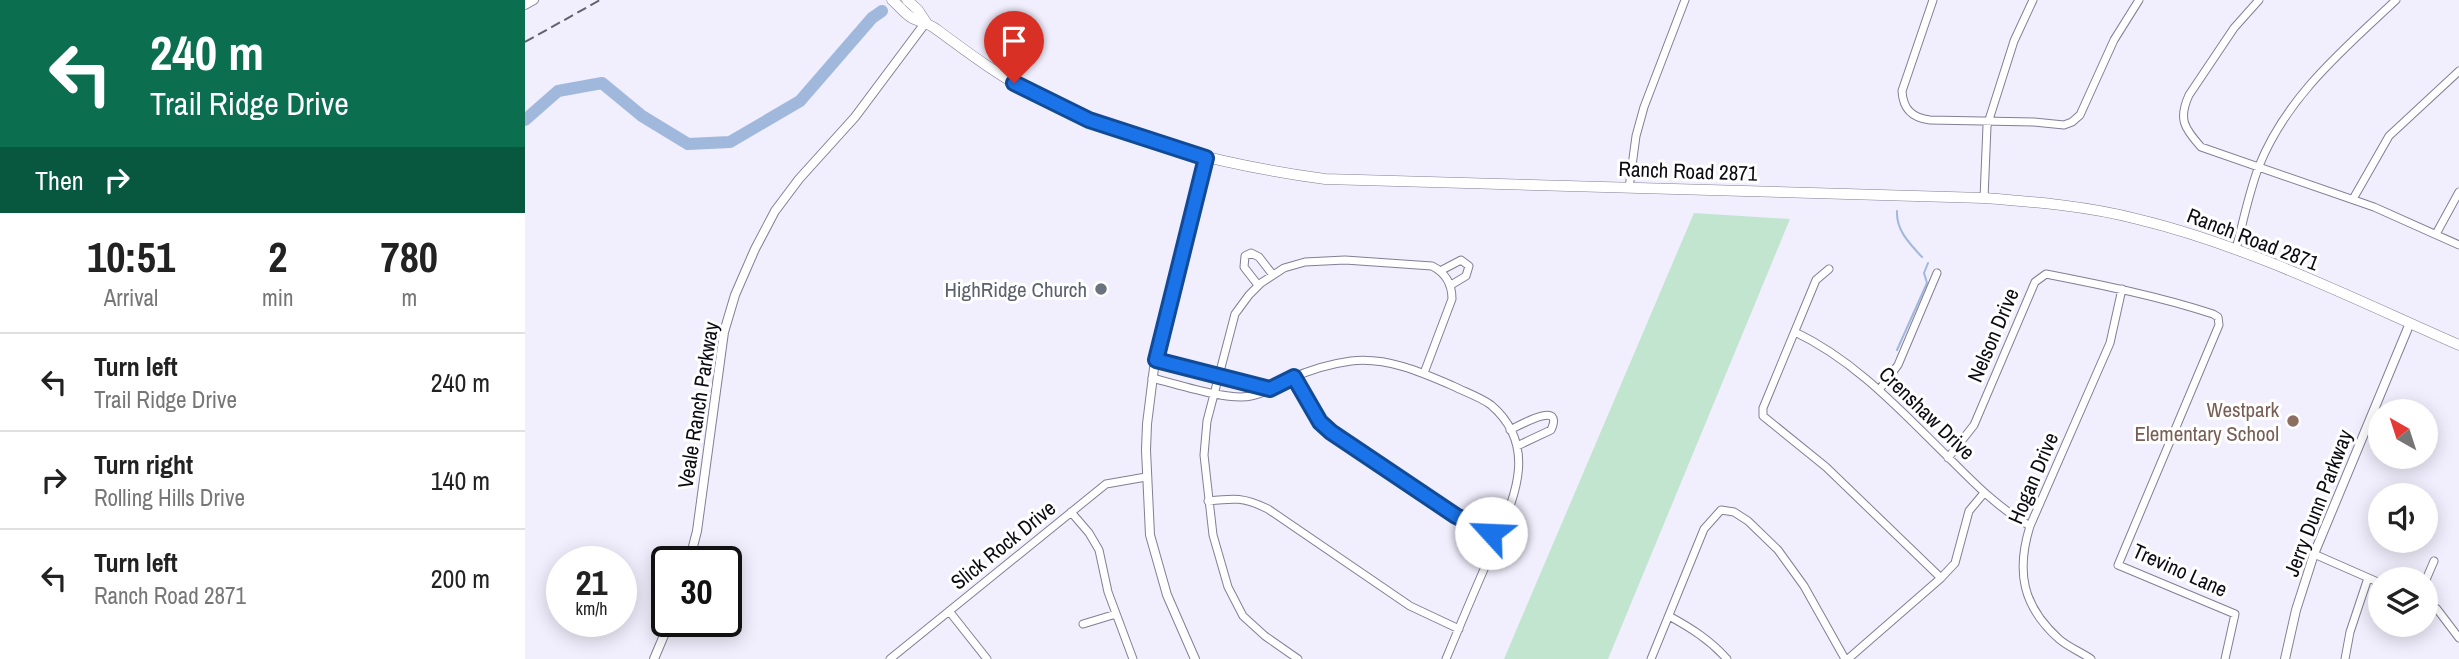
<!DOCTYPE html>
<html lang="en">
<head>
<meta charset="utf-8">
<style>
	:root { --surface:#fff; --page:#f6f6f6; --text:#222; --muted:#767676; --line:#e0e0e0 }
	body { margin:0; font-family:"Archivo Narrow",sans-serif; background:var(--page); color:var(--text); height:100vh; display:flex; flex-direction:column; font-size:26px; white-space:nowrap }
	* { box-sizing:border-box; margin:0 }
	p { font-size:23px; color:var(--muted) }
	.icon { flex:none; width:38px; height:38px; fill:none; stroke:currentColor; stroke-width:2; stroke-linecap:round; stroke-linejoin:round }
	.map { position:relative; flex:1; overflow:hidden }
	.panel { display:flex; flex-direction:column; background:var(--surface); width:525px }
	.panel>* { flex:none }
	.top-card { background:#0b6e4f; color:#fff; overflow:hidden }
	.needle { width:46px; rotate:321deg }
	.controls { position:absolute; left:1843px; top:399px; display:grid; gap:14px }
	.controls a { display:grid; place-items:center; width:70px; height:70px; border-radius:50%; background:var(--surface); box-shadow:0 4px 18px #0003; font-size:35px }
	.speed { position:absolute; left:21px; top:546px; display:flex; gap:14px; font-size:35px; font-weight:700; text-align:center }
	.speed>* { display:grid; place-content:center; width:91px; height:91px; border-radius:50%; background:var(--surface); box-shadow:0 4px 18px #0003; line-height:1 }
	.speed small { font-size:18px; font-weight:400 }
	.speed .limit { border:4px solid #111; border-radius:10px; background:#fff; color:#111 }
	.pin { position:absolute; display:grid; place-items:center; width:60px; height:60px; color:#fff; margin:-72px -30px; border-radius:50% 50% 50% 0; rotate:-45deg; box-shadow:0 0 7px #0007 }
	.pin .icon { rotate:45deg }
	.me { position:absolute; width:77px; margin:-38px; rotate:295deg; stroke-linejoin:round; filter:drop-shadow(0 0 5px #0008) }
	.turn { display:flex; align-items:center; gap:24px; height:147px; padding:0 35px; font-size:32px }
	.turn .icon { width:91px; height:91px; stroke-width:2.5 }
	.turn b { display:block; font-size:49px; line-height:60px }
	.then { display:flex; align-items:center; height:66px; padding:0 35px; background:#0003; gap:14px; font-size:26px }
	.eta { display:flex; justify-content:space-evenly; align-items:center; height:119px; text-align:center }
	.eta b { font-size:42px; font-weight:800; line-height:49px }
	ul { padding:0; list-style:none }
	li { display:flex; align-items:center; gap:21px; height:98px; padding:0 35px; border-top:2px solid var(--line) }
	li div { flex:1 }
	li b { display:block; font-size:26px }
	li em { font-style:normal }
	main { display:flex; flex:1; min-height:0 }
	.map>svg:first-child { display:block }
	.green { fill:#c1e5ce }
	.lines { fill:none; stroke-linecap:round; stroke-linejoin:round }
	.stream { stroke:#a1b8dd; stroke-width:2 }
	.river { stroke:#a1b8dd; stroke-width:12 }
	.minor-casing { stroke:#837e95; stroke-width:9 }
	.tertiary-casing { stroke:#837e95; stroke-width:10 }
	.secondary-casing { stroke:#837e95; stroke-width:11 }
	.minor { stroke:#fff; stroke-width:7 }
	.tertiary { stroke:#fff; stroke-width:8 }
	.secondary { stroke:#fff; stroke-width:10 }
	.rail { stroke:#63616c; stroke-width:2; stroke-dasharray:10 5; stroke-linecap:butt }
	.route-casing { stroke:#114b97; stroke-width:18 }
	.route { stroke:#1a73e8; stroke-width:12 }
	.worship-dot { fill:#6b7280; stroke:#fff; stroke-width:2.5 }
	.education-dot { fill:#8d6e63; stroke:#fff; stroke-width:2.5 }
	.labels { text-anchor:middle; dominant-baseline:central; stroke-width:6; stroke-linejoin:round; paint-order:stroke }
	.street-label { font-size:21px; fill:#0c0a12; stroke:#fff }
	.worship-label { font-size:21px; fill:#5b616d; stroke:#fff; text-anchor:end }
	.education-label { font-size:21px; fill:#785e54; stroke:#fff; text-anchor:end }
</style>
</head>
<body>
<main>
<section class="panel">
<div class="top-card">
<div class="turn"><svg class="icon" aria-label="left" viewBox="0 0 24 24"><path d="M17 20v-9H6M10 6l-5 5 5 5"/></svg><div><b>240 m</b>Trail Ridge Drive</div></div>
<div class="then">Then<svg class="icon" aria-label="right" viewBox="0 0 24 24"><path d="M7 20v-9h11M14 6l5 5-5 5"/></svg></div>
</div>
<div class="eta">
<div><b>10:51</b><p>Arrival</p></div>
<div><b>2</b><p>min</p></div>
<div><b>780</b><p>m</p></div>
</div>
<ul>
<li><svg class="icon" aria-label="left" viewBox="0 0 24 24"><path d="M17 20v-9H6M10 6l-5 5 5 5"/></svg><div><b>Turn left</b><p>Trail Ridge Drive</p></div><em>240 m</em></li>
<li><svg class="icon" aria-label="right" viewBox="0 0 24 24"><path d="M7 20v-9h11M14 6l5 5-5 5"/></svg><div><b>Turn right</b><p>Rolling Hills Drive</p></div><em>140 m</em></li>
<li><svg class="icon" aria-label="left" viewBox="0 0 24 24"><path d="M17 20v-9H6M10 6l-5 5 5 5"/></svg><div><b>Turn left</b><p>Ranch Road 2871</p></div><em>200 m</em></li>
</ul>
</section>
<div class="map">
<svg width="1934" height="659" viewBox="0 0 1934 659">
	<rect width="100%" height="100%" fill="#f1eefd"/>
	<path class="green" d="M1169,213l96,6 -182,440h-104z"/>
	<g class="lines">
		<path class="stream" d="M1372,211c-1,19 12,32 25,46
			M1372,350l30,-67 -3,-10 4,-10"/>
		<path class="river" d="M0,120l33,-29 44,-8 40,33 46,28 42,-2 70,-41 72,-83 10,-7"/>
		<defs>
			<path id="minor" d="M1408,0l-31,91c1,18 10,27 28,29l104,2 30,3 8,-3 8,-7 34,-75 25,-40
				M1734,0l-25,28 -45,67c-11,24 -5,33 12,52l173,60 85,38
				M1104,188l7,-52 8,-29 41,-107
				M1459,198l3,-72 27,-85 19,-41
				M1828,199l36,-63 70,-65
				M1911,234l23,-42
				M1711,249c7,-27 13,-57 23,-83 28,-70 85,-117 137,-166
				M1304,269l-13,11 -53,128v8l63,51 115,111
				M915,271l21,-11 8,6 -3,10 -15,9
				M733,285l-14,-18 1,-11 6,-3 8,4 14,18
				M1270,332c61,29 106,79 153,125 26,26 50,51 82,69
				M631,360l113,29
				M769,377l26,45 11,10 125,84 42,20
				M627,378c25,6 75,23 99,18 14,-2 26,-11 39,-17 19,-9 39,-15 61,-18 36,-4 70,11 102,25 12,6 27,11 38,19 50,43 21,97 1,146 -16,36 -31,72 -46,108
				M1354,390l19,-25 39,-92
				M985,430c8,-4 55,-31 41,0l-34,16
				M1423,458l26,-33 61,-143 11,-8c56,11 112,22 167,40l5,3 1,8 -101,240 117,49 -10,45
				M683,501c26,-3 36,-4 60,8l142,97 49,23
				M546,512l18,21 10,17 9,42 25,67
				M1789,554l66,29
				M1900,582l9,-21
				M1900,602l12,7 22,29
				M424,611l38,48
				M1144,616c22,12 41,24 58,43
				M558,624l33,-10
				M365,659l216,-175 40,-7
				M773,659l-33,-23 -22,-20 -15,-29 -15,-52 -9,-80 3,-34 28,-107 14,-19 12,-12 23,-15 21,-6 40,-2 87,6c14,7 20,18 20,33l-28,74
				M1126,659l53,-130 17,-19 13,2 14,9 30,29 26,36 41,73
				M1323,659l93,-81 14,-15 14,-52 15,-18
				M1566,659c-10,-7 -23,-12 -32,-20 -37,-33 -43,-68 -29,-113l80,-183 12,-54
				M1820,659l5,-27 18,-54"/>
			<path id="tertiary" d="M0,5l9,-5
				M164,562l8,-31 27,-199 11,-37 20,-46 20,-38 24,-32 56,-62 71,-95
				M129,659l16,-38
				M670,659l-28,-64 -17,-60 -4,-85 1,-26 7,-56 52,-210
				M1760,659l11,-49 18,-56 96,-231"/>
			<path id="secondary" d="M367,0c6,5 13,14 20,18 8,4 16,5 24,11 31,23 63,47 98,65 85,46 195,72 291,85l659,19c52,4 103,8 153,21 112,27 217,80 322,126
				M382,0l11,10 8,12"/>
		</defs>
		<use href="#minor" class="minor-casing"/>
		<use href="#tertiary" class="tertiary-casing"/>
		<use href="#secondary" class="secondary-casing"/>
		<use href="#minor" class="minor"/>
		<use href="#tertiary" class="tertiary"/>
		<use href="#secondary" class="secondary"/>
		<path class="rail" d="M0,42l75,-42"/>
	</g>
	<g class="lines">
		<defs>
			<path id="route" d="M489,83l75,37 117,38 -50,202 114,29 24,-12 26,45 11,10 125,84 35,17"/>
		</defs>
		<use href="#route" class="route-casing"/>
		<use href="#route" class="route"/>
	</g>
	<circle class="worship-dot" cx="576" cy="289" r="7"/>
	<circle class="education-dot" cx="1768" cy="421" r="7"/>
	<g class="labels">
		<g class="street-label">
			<text transform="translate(1163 171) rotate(2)">Ranch Road 2871</text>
			<text transform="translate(1728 239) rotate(21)">Ranch Road 2871</text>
			<text transform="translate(1468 335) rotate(-67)">Nelson Drive</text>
			<text transform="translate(173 405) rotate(-81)">Veale Ranch Parkway</text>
			<text transform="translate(1402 413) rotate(44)">Crenshaw Drive</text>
			<text transform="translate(1508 478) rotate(-67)">Hogan Drive</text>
			<text transform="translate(1793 503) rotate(-69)">Jerry Dunn Parkway</text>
			<text transform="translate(478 545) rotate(-39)">Slick Rock Drive</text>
			<text transform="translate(1655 570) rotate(24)">Trevino Lane</text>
		</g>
		<g class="worship-label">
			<text x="562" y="289">HighRidge Church</text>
		</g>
		<g class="education-label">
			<text x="1754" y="409">Westpark<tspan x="1754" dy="24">Elementary School</tspan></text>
		</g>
	</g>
</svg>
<div class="controls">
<a><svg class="needle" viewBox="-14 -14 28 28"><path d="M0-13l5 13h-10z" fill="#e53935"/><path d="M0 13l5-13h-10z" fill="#767676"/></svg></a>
<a><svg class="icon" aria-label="sound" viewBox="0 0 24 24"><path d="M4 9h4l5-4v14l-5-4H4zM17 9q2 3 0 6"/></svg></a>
<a><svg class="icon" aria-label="layers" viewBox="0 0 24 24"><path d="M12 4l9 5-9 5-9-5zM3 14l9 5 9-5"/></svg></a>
</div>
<div class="speed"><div>21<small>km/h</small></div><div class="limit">30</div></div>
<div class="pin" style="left:489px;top:83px;background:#d93025"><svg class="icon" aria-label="arrive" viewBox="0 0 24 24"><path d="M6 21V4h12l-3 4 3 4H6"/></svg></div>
<svg class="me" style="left:966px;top:533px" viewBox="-20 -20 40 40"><circle r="19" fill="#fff"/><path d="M0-13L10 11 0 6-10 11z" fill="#1a73e8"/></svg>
</div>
</main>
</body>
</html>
